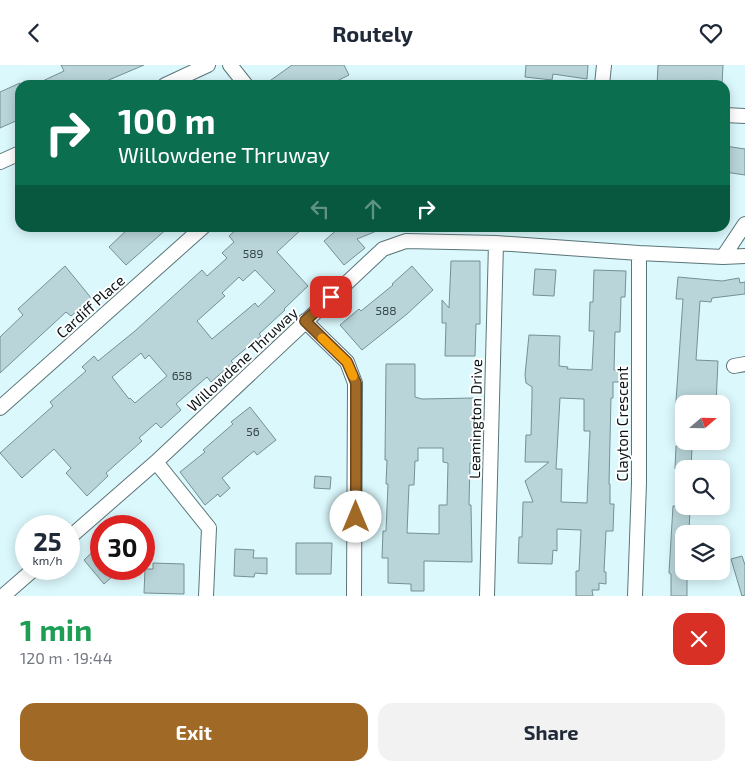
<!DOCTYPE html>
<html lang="en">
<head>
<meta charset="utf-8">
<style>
	:root { --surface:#fff; --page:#f2f2f3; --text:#1f2937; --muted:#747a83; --accent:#a16926 }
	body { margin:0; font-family:"Exo 2",sans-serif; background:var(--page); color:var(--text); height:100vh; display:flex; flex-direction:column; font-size:19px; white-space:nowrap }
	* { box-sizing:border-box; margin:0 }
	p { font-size:16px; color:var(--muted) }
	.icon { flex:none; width:28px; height:28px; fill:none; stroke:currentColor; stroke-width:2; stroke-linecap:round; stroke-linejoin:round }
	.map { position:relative; height:531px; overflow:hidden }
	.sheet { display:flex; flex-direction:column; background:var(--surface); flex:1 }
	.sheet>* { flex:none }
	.banner { position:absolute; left:15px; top:15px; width:715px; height:152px; border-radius:15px; box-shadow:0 2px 12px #0003; background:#0b6e4f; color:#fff; overflow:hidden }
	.needle { width:32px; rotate:70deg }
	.controls { position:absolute; left:675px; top:330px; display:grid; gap:10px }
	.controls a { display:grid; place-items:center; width:55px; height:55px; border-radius:10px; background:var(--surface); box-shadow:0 2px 12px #0003; font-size:25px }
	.speed { position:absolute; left:15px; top:450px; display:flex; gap:10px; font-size:25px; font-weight:700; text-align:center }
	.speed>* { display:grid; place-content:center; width:65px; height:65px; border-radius:50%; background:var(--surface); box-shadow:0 2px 12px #0003; line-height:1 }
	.speed small { font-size:12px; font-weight:400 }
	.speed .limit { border:8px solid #d22; background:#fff; color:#111 }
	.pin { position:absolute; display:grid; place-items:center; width:42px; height:42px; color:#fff; margin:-21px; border-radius:10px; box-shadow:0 2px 8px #0006 }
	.me { position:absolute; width:55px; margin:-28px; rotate:0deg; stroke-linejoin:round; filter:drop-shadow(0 0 4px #0008) }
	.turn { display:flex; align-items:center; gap:18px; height:105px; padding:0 20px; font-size:22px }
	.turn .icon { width:65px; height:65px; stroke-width:2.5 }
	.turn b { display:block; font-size:35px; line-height:42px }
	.lanes { display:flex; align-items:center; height:48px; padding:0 20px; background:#0003; justify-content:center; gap:25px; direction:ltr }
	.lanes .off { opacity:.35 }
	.round { display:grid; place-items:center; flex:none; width:52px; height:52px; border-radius:15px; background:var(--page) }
	.headline { display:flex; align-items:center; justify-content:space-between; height:85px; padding:0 20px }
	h1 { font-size:30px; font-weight:700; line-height:38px; color:#1e9e55 }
	.cta { display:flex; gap:10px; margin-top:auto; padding:10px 20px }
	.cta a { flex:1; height:58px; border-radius:15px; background:var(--accent); color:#fff; font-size:20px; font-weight:700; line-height:58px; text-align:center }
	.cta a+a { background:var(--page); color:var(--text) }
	header { display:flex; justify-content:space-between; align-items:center; height:65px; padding:0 20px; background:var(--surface); font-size:22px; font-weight:700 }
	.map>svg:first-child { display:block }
	.building { fill:#b9d5d9; stroke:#769094; fill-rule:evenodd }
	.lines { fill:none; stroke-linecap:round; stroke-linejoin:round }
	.minor-casing { stroke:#5b7579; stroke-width:16 }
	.minor { stroke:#fff; stroke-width:14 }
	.route-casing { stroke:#694419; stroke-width:12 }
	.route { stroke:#a16926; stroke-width:9 }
	.slow { stroke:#f59e0b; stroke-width:9 }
	.labels { text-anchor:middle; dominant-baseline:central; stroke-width:4; stroke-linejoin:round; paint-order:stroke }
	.number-label { font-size:12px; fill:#364548 }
	.street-label { font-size:15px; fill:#0b1517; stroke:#fff }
</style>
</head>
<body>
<header><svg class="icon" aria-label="back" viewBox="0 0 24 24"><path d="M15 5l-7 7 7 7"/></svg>Routely<svg class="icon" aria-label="heart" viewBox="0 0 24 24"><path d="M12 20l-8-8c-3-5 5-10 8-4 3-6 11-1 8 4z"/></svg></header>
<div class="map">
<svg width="745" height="531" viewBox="0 0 745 531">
	<rect width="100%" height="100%" fill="#dbf8fc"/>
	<path class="building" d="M61,0h83l-47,20h-63l30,-14z
		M292,0h52l5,10 -20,10h-65z
		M526,0h62l-1,14 -34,-5 -1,6 -27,-3z
		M658,0h65l-1,20h-65z
		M20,18v36l-20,9v-36z
		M725,81l20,3v26l-20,-3z
		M130,162h39l-43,38 -17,-18z
		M239,162h65l-27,25 31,34 -24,23 1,1 -26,24 2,2 -30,25 2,2 -22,19 -4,-5 -31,27 5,6 -20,18 -5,-5 -17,15 3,3 -36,32 2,3 -21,20 -21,-23 5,-5 -17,-19 -32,29 -22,-25 53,-47 -3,-4 36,-31 -4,-4 12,-11 4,5 37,-30 67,-61 5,6 20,-18 -5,-5 12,-11 -5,-6zM255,205l20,21 -17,16 -3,-4 -43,36 -15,-18 28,-25 -3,-3 17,-16 4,4zM141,288l4,6 4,-4 18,21 -32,27 -5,-5 -1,1 -17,-22z
		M340,162h44v1l-27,11 8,9 -21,17 -20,-24z
		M451,196h29v63h-4l-1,32h-30l1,-33h-4v-23l7,8z
		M65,201l27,33 -21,17 -5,-4 -66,61v-36l23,-22 -5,-6z
		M412,201l21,24 -26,24 -45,36 -22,-25 19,-16 2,2 32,-26 -1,-1z
		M535,204l21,1 -2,26 -21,-1z
		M594,205l32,1 -1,26h-4l-1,35h-5l-1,38 10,1v11h-11v16h-2l-2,86h1v20h4l-1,27h-7l-2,41h2v12l-7,-1v7h-7l1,6h-17v-25h3l2,-41 -24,-1v22l-4,-1 -1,14 -34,-1 1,-26h3l1,-35h10l-8,-21 24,-19h-24l1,-27h5l1,-38v-10l-6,-4 -1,-8 4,-40 31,1 -1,30 9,1 -1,2 25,1 2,-39h-5l1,-29h3zM560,333l24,1v32h6l-3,72 -26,-1 1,-33h-6z
		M678,212l44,4 17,-3 1,5 5,-1v12l-33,4 -1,4 -11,-1 -4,59 22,1 -2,43h-40v-3l7,-102h-7z
		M386,299h29v33l7,2 52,-1 -1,65h-3l-1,42h2l1,57 -48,-1v30h-13v-7l-23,-1v-25h-6l1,-27h3l2,-47h-2l1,-24h-2zM418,383h25v14l5,1 -1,42h-8v29l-32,-1 2,-48h5l1,-24h3z
		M250,342l26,33 -19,15 -3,-4 -32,27 8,10 -10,9 -2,-3 -13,11 -25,-33 25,-20 -2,-2 30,-26 -2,-2z
		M676,381l16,1 -1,22h-16z
		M315,411l16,1 -1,12 -16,-1z
		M673,441h17l-1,28h-5v37h3v25h-16v-22l-2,-1z
		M296,478h36l-1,31h-35z
		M101,479v25h20l-17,15 -20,-24z
		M235,484l19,1 -1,8h14v16l-12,-1 -1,4 -20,-1z
		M742,491l3,9v30l-3,1 -11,-37z
		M153,498l31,1v30l-40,-1 1,-24h8z"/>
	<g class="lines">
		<defs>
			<path id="minor" d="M230,0l16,20
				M165,20l43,-20
				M602,20l2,-20
				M725,50l20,1
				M0,97l20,-9
				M723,192l22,-33
				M305,256l42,41 8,21 -1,213
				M734,301l11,-2
				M0,343l203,-181
				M156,397l53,66 -3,68
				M69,473l87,-76 227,-213 23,-8 90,2 143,10 84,4 22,-1
				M3,531l31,-27
				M487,531l9,-353
				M635,531l4,-113v-230"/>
		</defs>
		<use href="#minor" class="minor-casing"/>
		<use href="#minor" class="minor"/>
	</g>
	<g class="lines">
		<defs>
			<path id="route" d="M331,232l-26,24 42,41 9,21v134"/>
		</defs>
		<use href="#route" class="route-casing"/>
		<use href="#route" class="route"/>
		<path class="slow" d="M322,273l25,24 6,14"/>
	</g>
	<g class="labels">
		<g class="number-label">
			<text x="253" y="188">589</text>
			<text x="386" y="245">588</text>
			<text x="182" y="310">658</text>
			<text x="253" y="366">56</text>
		</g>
		<g class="street-label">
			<text transform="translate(90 241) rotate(-42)">Cardiff Place</text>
			<text transform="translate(242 294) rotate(-43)">Willowdene Thruway</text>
			<text transform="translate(475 354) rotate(-89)">Leamington Drive</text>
			<text transform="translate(622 359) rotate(-90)">Clayton Crescent</text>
		</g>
	</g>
</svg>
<div class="controls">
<a><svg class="needle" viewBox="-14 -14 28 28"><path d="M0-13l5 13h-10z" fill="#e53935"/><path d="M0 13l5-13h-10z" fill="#747a83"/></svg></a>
<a><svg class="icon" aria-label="search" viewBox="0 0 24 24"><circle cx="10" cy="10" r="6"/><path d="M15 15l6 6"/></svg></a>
<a><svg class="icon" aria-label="layers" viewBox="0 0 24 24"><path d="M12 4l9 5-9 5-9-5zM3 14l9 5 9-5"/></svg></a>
</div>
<div class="speed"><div>25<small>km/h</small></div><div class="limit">30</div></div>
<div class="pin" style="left:331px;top:232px;background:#d93025"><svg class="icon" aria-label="arrive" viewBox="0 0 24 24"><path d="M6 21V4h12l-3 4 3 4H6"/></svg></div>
<svg class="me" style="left:356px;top:452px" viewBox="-20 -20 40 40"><circle r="19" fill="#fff"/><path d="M0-13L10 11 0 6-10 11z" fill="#a16926"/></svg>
<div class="banner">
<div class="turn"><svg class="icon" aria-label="right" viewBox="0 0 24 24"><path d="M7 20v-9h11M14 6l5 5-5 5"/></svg><div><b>100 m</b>Willowdene Thruway</div></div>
<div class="lanes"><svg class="icon off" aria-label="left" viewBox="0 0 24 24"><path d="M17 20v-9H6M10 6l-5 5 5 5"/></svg><svg class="icon off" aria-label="ahead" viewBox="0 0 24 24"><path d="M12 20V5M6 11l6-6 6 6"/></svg><svg class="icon" aria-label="right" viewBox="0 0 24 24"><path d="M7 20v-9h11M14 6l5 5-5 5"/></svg></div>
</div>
</div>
<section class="sheet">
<div class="headline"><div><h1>1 min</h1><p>120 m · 19:44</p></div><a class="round" style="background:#d93025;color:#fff"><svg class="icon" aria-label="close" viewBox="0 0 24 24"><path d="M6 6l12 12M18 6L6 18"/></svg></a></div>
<div class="cta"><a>Exit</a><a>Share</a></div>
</section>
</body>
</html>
